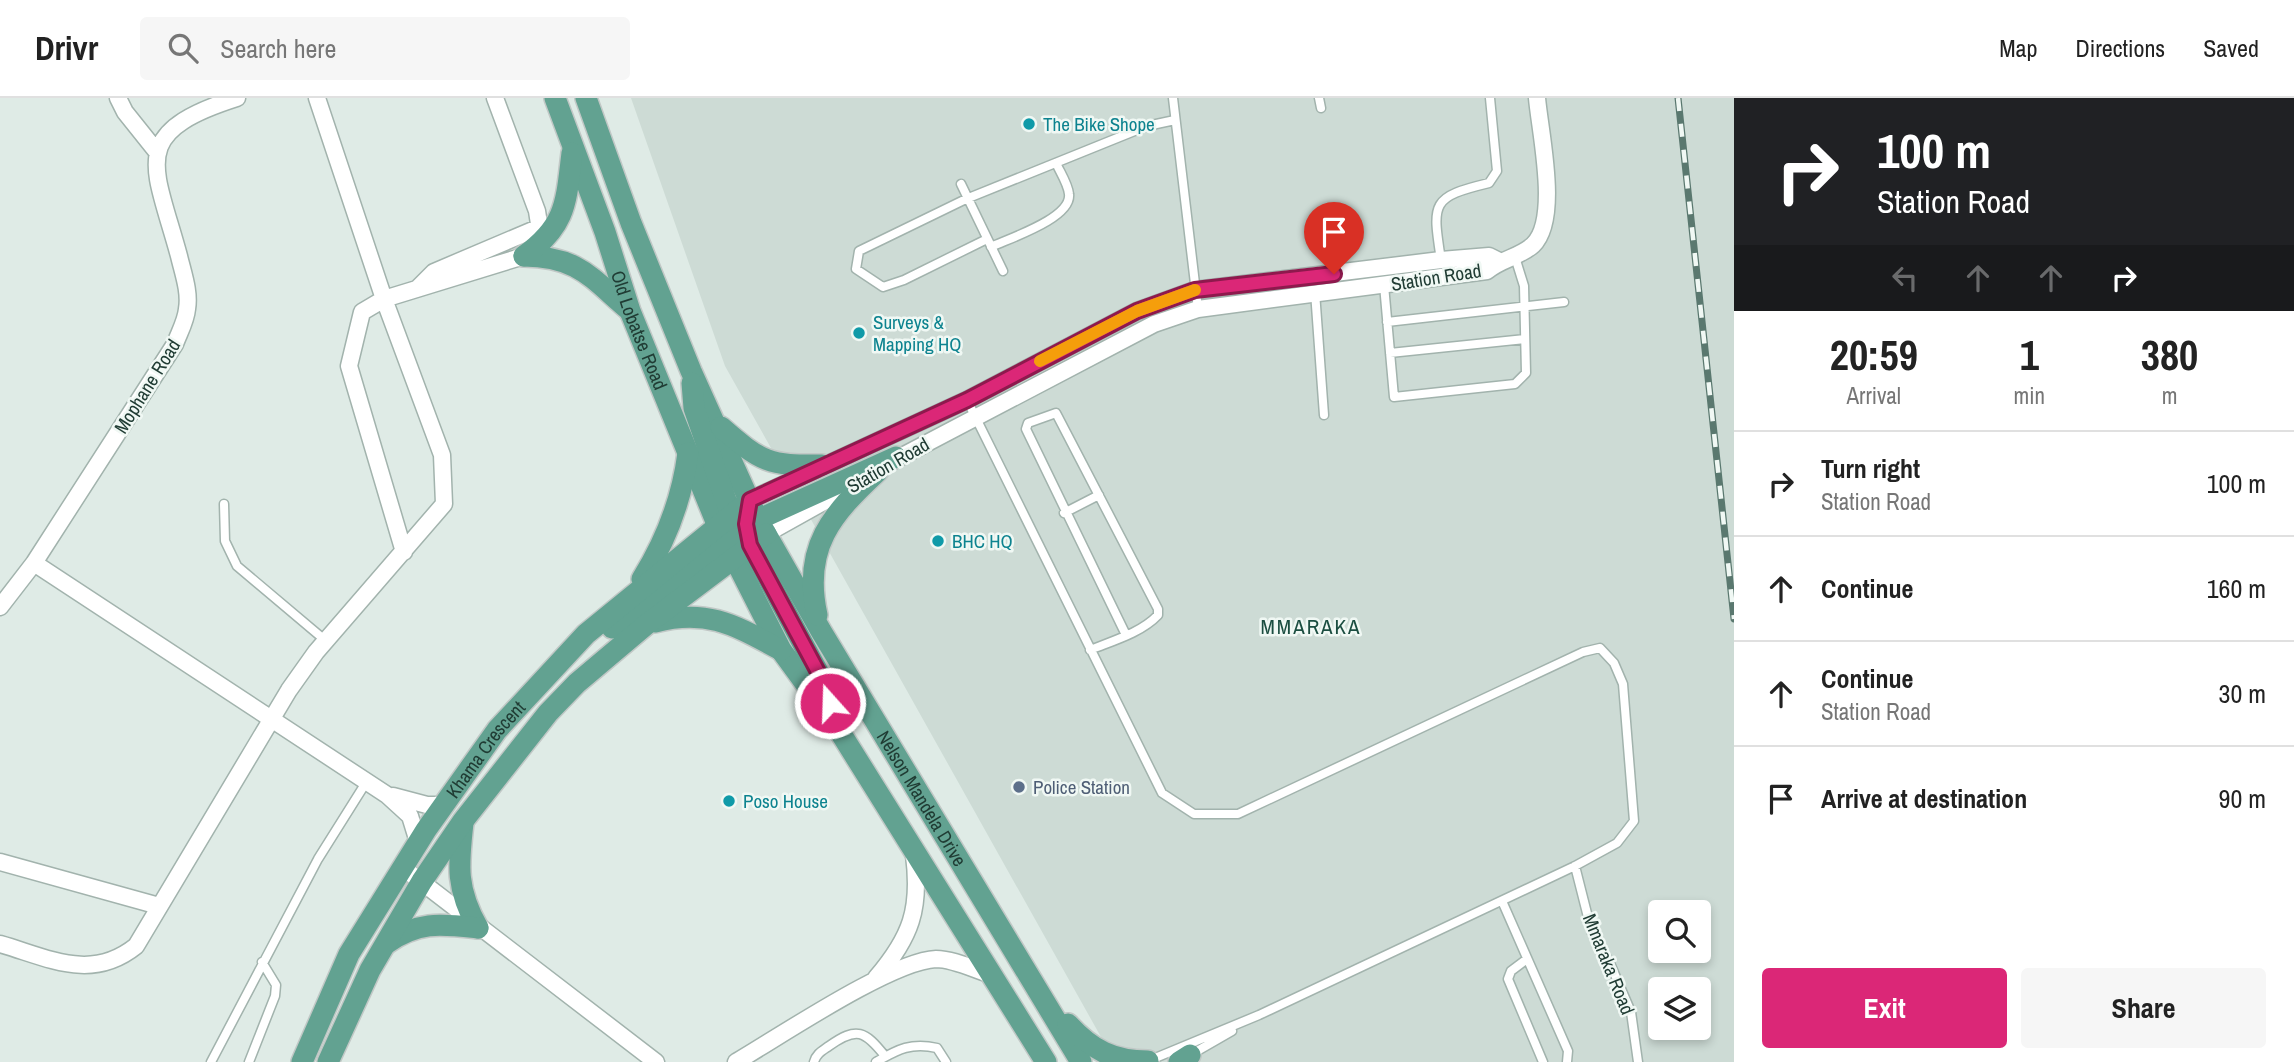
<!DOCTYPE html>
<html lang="en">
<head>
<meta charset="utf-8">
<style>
	:root { --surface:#fff; --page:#f6f6f6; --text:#222; --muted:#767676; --line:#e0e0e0; --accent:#db2777 }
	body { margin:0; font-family:"Archivo Narrow",sans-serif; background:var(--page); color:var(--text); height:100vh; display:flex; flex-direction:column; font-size:26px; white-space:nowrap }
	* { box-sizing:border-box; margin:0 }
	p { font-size:23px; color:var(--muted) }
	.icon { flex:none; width:38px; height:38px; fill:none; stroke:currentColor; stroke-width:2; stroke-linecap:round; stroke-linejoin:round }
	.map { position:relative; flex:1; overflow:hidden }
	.panel { display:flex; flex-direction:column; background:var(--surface); width:560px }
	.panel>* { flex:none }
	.top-card { background:#202124; color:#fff; overflow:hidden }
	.tools { position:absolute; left:1648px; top:802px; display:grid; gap:14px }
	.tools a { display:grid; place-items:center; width:63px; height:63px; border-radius:7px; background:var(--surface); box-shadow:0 4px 10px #0003; font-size:35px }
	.pin { position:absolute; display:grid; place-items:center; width:60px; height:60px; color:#fff; margin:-72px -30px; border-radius:50% 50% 50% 0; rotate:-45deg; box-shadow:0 0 7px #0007 }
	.pin .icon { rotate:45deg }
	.me { position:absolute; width:77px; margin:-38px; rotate:340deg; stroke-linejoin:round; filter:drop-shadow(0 0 5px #0008) }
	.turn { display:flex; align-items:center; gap:24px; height:147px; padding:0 28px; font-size:32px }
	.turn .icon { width:91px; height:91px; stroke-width:2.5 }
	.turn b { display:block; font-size:49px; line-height:60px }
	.lanes { display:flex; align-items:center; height:66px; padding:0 28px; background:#0003; justify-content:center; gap:35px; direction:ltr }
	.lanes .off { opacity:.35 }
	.eta { display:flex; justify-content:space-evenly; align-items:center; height:119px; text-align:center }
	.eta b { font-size:42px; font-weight:700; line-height:49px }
	.cta { display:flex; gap:14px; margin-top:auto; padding:14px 28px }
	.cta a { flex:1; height:80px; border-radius:7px; background:var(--accent); color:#fff; font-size:28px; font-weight:700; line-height:80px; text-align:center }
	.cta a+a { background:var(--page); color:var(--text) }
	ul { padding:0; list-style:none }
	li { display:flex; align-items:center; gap:21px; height:105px; padding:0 28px; border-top:2px solid var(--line) }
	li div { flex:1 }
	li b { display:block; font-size:26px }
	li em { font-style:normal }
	header { display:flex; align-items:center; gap:42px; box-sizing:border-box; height:98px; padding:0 35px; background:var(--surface); border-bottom:2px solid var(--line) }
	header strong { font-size:33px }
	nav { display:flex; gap:38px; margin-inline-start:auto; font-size:24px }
	.search { width:490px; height:63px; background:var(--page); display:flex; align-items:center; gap:18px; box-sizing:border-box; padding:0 24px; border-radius:7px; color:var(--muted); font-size:26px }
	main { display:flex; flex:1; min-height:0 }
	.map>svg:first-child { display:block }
	.built { fill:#cddbd5; fill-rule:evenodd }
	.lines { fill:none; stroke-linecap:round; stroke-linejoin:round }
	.service-casing { stroke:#a2b3ad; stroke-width:11 }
	.minor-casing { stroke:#a2b3ad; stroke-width:19 }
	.primary-casing { stroke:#c1c8c6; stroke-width:24 }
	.service { stroke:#fff; stroke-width:8 }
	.minor { stroke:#fff; stroke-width:16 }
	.primary { stroke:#62a291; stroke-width:21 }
	.rail-casing { stroke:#5a786f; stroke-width:7 }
	.rail { stroke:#f0f8f4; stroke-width:4.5; stroke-dasharray:13; stroke-linecap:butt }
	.route-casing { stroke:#8e194d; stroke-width:18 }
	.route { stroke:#db2777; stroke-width:12 }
	.slow { stroke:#f59e0b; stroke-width:12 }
	.culture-dot { fill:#0f9aa8; stroke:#f0f8f4; stroke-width:2.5 }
	.service-dot { fill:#5c6f8a; stroke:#f0f8f4; stroke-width:2.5 }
	.labels { text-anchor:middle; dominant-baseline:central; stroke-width:5; stroke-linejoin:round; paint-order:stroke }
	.culture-label { font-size:19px; fill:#0d838f; stroke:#f0f8f4; text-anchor:start }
	.street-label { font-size:19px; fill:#203c34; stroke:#f0f8f4 }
	.service-label { font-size:19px; fill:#4e5e75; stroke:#f0f8f4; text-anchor:start }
	.neighbourhood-label { font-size:21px; letter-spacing:2px; fill:#1b4e41; stroke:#f0f8f4 }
</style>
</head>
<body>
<header>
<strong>Drivr</strong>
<div class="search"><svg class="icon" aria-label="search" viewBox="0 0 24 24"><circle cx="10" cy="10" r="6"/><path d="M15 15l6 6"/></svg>Search here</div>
<nav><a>Map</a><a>Directions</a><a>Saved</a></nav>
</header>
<main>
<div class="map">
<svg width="1734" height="964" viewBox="0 0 1734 964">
	<rect width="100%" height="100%" fill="#dfebe6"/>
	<path class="built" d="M631,0h1103v964h-619l-390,-696zM1661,814h38v38h-38zM1661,891h38v38h-38z"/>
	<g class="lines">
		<defs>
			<path id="service" d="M1173,0l25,211
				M1319,0l2,10
				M961,86l42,87
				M987,141l-83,41 -21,7 -27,-18 3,-18 107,-52 181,-73 28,-6
				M991,149c19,-9 81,-29 78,-53 -1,-10 -9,-22 -13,-31
				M1441,162c-9,-58 -10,-63 48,-77l8,-12 -7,-73
				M1384,187l10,112 121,-13 11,-11 -2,-87 -9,-29
				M1315,194l9,123
				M1387,224l177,-20
				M1390,255l135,-14
				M967,302l195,393 32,21h44l345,-162 17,-4 14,15 9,21 11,137 -17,22 -42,23 -316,149 -111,46
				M224,406l1,37 12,25 89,75
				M1064,415l35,-18
				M1090,552c22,-9 51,-17 68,-35v-6l-102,-196 -28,10 -2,6 100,206
				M1575,768l17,67 17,28 22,51 7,50
				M1502,803l66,150 -1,11
				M1527,861l-16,12 -3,8 35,83
				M1192,956l40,-23
				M211,964l107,-203 49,-78
				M249,964l26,-66 1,-11 -14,-23
				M814,964c2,-8 8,-11 15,-16 28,-20 36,-15 56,10
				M876,964c22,-13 36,-20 61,-14l9,14"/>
			<path id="minor" d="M118,0l7,14 32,40
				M495,0l42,113 5,32
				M418,190l16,-16 106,-45
				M889,365l265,-139 44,-15 289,-38c14,-12 33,-14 46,-26 27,-26 7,-112 4,-147
				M750,402l217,-100 170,-89 58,-21 246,-30 48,-4 10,5
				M766,436l77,-43
				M404,454l-55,-186 13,-54 22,-13 140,-43
				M34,465l353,232 23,21 8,26
				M0,509l34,-44 141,-219c4,-11 11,-23 12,-35 3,-17 -4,-36 -8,-53 -25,-92 -52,-123 58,-158
				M393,698l34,9h17
				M0,764l159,44
				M402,769l254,195
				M0,846c49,14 91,38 136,2l153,-256 27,-38 128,-148 -2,-49 -58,-156 -67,-201
				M876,880c35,-41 45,-69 38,-123
				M736,964c43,-25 155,-101 200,-103 18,0 39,11 56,16"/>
			<g id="primary">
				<path id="s1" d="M555,0l50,134 25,79 87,213 64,126 54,74 211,338"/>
				<path id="s2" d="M586,0l45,125 60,148 67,149 63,111 260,431"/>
				<path d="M524,158c55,1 66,21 105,54"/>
				<path d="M524,158c43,-31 42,-54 48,-103"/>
				<path d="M692,285l2,25 41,118"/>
				<path d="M721,329c40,35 48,39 101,38"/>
				<path d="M748,426l148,-67"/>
				<path d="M747,435l3,12 74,138 8,29"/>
				<path d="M642,481c25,-40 40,-80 46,-126"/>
				<path d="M817,517c-15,-68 15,-101 61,-144"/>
				<path d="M655,524c53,-14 81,4 126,28"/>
				<path d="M612,530l124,-89"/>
				<path d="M463,725c-5,43 -7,66 15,105"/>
				<path d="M387,845c32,-22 53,-19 91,-15"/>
				<path d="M1068,926c24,26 45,37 80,37"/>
				<path id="s3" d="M302,964l47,-108 77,-124 71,-100 89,-96 164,-134"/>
				<path d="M328,964l42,-92 52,-89 41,-60 85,-108 29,-30 70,-59 119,-90"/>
				<path d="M1179,964l11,-7"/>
			</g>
		</defs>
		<use href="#service" class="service-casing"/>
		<use href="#minor" class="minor-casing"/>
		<use href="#primary" class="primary-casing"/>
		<use href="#service" class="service"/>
		<use href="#minor" class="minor"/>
		<use href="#primary" class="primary"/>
		<defs>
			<path id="rail" d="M1678,0l56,521"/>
		</defs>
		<use href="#rail" class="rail-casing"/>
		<use href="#rail" class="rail"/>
	</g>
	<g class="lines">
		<defs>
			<path id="route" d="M830,605l-6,-20 -74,-138 -4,-21 4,-24 217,-100 170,-89 58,-21 139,-16"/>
		</defs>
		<use href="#route" class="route-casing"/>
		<use href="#route" class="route"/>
		<path class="slow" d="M1040,263l97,-50 58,-21"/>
	</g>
	<g class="culture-dot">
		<circle cx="1029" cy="26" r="7"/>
		<circle cx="859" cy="235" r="7"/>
		<circle cx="938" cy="443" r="7"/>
		<circle cx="729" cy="703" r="7"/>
	</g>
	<circle class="service-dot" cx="1019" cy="689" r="7"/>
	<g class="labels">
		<g class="culture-label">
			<text x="1043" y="26">The Bike Shope</text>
			<text x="873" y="224">Surveys &amp;<tspan x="873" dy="22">Mapping HQ</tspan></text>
			<text x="952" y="443">BHC HQ</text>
			<text x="743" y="703">Poso House</text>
		</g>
		<g class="street-label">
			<text transform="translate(1436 179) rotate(-9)">Station Road</text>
			<text stroke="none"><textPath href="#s1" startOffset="247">Old Lobatse Road</textPath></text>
			<text transform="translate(147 288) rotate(-58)">Mophane Road</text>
			<text transform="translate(888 367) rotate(-30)">Station Road</text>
			<text stroke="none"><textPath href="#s3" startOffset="364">Khama Crescent</textPath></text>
			<text stroke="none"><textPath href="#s2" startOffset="779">Nelson Mandela Drive</textPath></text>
			<text transform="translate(1609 866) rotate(68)">Mmaraka Road</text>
		</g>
		<g class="service-label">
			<text x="1033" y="689">Police Station</text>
		</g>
		<g class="neighbourhood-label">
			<text x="1311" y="528">MMARAKA</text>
		</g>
	</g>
</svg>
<div class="tools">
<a><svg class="icon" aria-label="search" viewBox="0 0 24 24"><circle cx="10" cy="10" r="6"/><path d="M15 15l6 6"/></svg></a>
<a><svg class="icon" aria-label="layers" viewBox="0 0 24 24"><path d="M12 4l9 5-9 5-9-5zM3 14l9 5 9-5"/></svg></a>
</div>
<div class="pin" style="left:1334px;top:176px;background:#d93025"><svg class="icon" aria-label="arrive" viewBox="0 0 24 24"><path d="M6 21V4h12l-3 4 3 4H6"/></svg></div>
<svg class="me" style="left:830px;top:605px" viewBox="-20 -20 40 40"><circle r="17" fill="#db2777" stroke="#fff" stroke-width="3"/><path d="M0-11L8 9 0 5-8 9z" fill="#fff"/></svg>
</div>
<section class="panel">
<div class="top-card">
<div class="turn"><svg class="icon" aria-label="right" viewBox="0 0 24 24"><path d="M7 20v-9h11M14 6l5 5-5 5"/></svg><div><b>100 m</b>Station Road</div></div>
<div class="lanes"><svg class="icon off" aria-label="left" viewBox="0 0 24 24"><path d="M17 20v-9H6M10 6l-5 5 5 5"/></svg><svg class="icon off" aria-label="ahead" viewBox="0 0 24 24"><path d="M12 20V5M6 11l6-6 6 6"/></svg><svg class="icon off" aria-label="ahead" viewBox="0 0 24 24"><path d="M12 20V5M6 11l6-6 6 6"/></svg><svg class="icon" aria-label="right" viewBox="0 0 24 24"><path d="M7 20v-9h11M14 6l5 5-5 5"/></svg></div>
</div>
<div class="eta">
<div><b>20:59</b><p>Arrival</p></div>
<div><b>1</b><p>min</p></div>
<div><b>380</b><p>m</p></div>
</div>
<ul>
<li><svg class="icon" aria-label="right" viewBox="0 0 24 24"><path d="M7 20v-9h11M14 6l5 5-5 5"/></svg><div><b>Turn right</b><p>Station Road</p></div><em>100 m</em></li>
<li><svg class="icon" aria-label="ahead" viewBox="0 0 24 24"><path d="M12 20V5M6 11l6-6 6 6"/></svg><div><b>Continue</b></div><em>160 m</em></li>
<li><svg class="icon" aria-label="ahead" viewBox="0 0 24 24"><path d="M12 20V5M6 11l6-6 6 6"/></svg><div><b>Continue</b><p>Station Road</p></div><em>30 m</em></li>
<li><svg class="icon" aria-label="arrive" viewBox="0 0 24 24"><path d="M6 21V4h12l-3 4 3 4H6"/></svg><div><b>Arrive at destination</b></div><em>90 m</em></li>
</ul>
<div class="cta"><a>Exit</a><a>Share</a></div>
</section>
</main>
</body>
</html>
